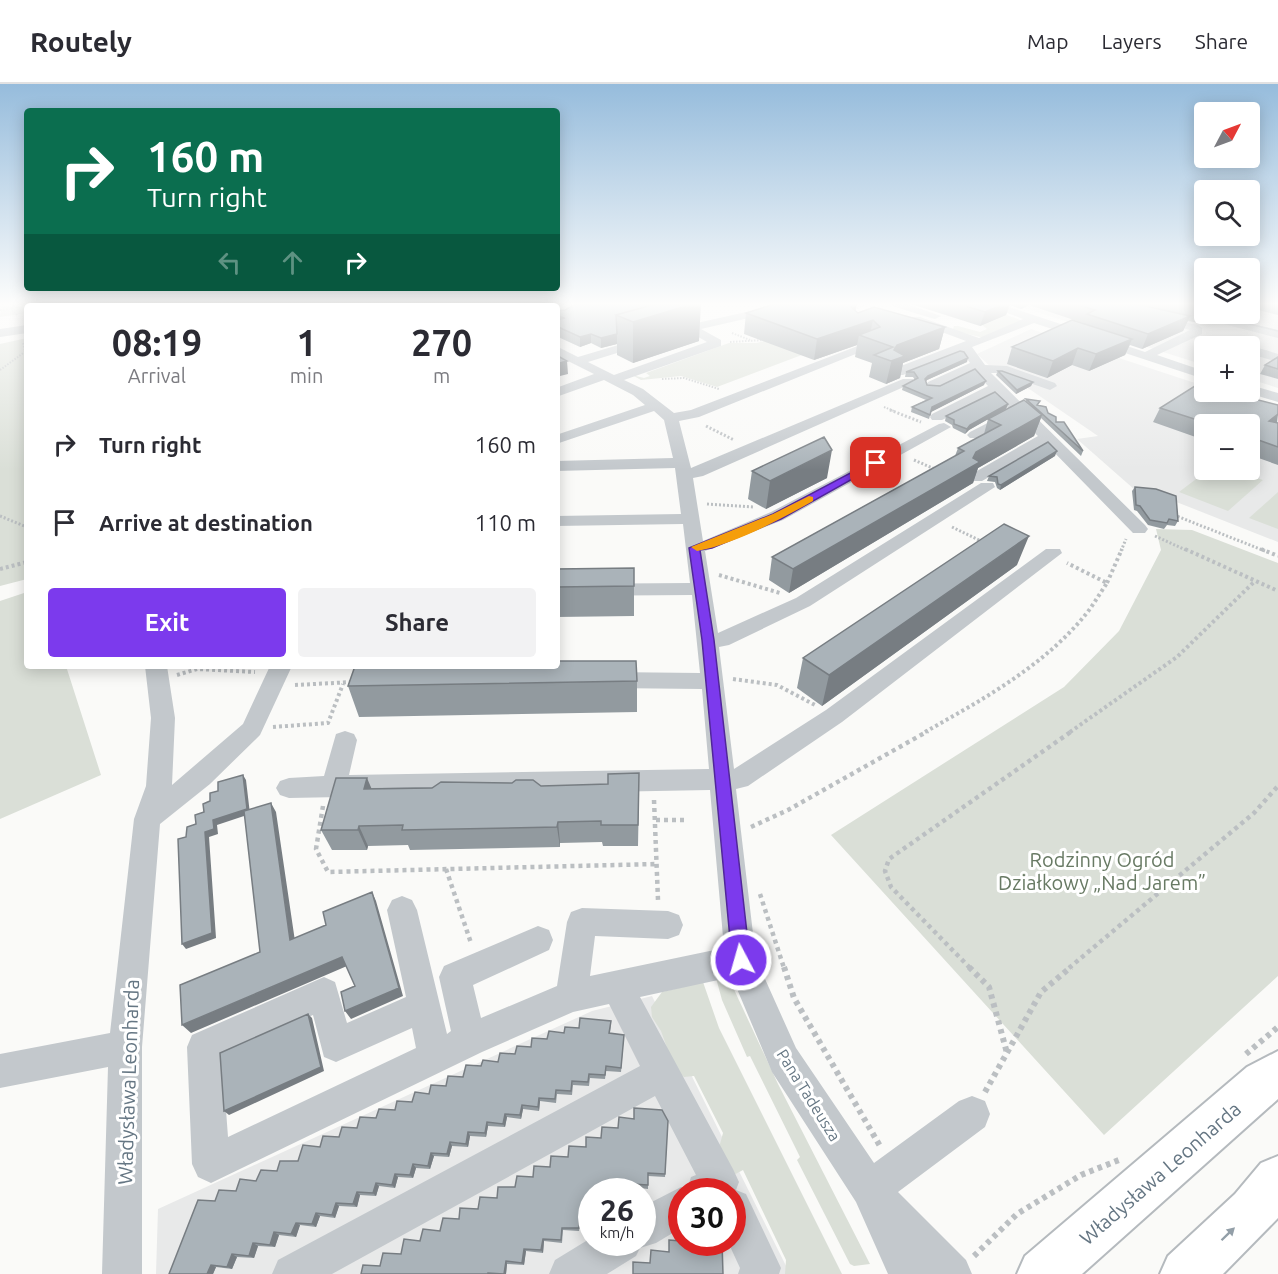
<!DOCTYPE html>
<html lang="en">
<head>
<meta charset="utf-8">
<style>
	:root { --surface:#fff; --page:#f2f2f3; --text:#2b2b33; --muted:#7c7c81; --line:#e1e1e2; --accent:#7c3aed }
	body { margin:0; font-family:Ubuntu,sans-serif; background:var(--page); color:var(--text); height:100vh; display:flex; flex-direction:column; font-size:22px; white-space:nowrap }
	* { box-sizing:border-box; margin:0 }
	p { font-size:20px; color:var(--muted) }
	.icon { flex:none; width:33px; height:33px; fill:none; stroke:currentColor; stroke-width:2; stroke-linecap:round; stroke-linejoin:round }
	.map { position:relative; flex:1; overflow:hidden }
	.sheet { position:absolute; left:24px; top:219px; width:536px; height:366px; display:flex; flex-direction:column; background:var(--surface); border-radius:6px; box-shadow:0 3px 15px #0003 }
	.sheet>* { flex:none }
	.hud { position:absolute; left:24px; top:24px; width:536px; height:183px; border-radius:6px; box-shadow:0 3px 15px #0003; background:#0b6e4f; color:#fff; overflow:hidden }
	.needle { width:39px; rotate:49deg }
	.fabs { position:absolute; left:1194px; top:18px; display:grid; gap:12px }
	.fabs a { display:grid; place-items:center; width:66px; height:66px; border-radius:6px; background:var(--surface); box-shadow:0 3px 15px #0003; font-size:30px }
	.speed { position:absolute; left:578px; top:1094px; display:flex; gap:12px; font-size:30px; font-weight:700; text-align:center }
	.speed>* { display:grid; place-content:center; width:78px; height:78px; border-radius:50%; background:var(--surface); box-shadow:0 3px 15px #0003; line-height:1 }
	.speed small { font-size:15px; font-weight:400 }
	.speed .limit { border:9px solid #d22; background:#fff; color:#111 }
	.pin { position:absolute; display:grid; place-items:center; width:51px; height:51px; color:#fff; margin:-26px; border-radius:12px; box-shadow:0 3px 9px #0006 }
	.me { position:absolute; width:66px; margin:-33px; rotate:354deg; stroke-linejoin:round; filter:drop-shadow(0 0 4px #0008) }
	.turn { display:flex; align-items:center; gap:21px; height:126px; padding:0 24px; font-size:27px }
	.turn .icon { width:78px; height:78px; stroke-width:2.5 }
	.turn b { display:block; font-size:42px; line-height:51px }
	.lanes { display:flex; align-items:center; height:57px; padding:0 24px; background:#0003; justify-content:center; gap:30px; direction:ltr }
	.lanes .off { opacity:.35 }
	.eta { display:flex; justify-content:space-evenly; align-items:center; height:102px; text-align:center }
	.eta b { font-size:36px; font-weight:600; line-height:42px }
	.cta { display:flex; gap:12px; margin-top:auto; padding:12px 24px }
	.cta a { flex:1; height:69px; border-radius:6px; background:var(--accent); color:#fff; font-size:24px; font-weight:600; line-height:69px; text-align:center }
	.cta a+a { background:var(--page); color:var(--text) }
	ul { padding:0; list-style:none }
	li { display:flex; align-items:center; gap:18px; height:78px; padding:0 24px }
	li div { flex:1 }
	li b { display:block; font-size:22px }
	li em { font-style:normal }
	header { display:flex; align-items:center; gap:36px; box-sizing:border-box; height:84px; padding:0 30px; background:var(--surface); border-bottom:2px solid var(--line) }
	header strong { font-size:28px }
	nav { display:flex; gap:33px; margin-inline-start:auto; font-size:21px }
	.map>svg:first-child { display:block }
	.built { fill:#e8e9e9; fill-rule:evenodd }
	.green { fill:#dadfd7 }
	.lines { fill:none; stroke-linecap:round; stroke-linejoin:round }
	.major-casing { stroke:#b5babe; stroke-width:4 }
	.path-far4 { stroke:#bbbfc2; stroke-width:2; stroke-dasharray:1.5 1.5; stroke-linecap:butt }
	.path-far3 { stroke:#bbbfc2; stroke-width:3; stroke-dasharray:2 2; stroke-linecap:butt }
	.path-far2 { stroke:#bbbfc2; stroke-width:4; stroke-dasharray:3 3; stroke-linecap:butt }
	.path-far1 { stroke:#bbbfc2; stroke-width:4.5; stroke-dasharray:4 4; stroke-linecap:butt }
	.path { stroke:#bbbfc2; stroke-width:6; stroke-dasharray:4.5 4.5; stroke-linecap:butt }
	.minor { fill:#c3c8cc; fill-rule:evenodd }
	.major { fill:#fff; fill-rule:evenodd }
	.tram { stroke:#a2aab0; stroke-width:1.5 }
	.wall { fill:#929a9f }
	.shaded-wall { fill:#777d82 }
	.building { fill:#aab3b9; stroke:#777d82; stroke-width:1.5 }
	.oneway { fill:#939fa8 }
	.route { fill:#7c3aed; stroke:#51269a; stroke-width:1.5 }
	.slow { fill:#f59e0b }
	.labels { text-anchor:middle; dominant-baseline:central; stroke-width:6; stroke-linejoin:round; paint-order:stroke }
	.street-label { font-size:16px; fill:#657683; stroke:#fff }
	.near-park-label { font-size:20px; fill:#687a64; stroke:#fff }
	.near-street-label { font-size:20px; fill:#657683; stroke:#fff }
</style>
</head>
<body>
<header>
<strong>Routely</strong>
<nav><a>Map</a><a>Layers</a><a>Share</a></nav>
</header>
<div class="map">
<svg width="1278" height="1190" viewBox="0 0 1278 1190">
	<rect width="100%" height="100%" fill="#fafaf8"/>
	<path class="built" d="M1009,219h195v11h46v-11h28v85l-28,-9v-33h-46v19z
		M1031,245l173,57v6l74,17v133l-127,-50 -8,5 -66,-58 21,-3 -76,-52 -16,-3 -29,-27zM1204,340h46v46h-46z
		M652,912l138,278h-634l2,-65 434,-198zM591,1107h51v51h-51zM681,1107h51v51h-51z"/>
	<path class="green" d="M2,219h92l-15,3h-52v7l-27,4z
		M185,219h178l-8,3h-180z
		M977,221l41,14 3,2 -37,17 -29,-7 -2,-2 1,-3h4l22,6 7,-3 -5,-4 15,-6z
		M852,252l-135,51 -36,-11 -40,4 -9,-5 12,3 6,-2 -4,-3 83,-30h28l14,-4z
		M27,254v241l-27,7v-242z
		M1208,386h25l30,10 -35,31 -49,-19z
		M1278,408v37l-29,-11z
		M1156,445l36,1 86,33v413l-174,159 -273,-300 233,-148 55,-56 42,-81z
		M27,508v74h39l35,109 -101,44v-218z
		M716,894h7l8,5 47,101 92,180 -16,2 -4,-2 -53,-104 3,-3 -50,-101 -3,1 -25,-57z
		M703,898l16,46 123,246h-57l1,-14 -43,-90 -15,8 -11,-23 6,-22 -29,-57 -10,1 -9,-7 -14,-39 -9,-14 -1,-10 11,-15z"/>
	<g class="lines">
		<defs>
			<path id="major" d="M1278,967v48l-196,175h-65l8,-18 222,-189z
				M1278,1072v62l-55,56h-63l8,-18 67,-62 26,-31z"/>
		</defs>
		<use href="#major" class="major-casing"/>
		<path class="path-far4" d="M16,219l-5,6 6,6
			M268,219h19
			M305,219h29
			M365,222l10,-3
			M854,225l15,-6
			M0,226l11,-1
			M732,249l18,7
			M730,258l34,-2
			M23,259l4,16
			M0,286l26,-19
			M662,295l22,-1 35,11
			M884,323l10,4"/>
		<path class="path-far3" d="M890,326l31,12
			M706,342l28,14
			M914,376l23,10
			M707,420l47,3
			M1174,431l91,36
			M0,432l27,11
			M952,443l31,15
			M1155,452l33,15
			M1121,467l5,-12"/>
		<path class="path-far2" d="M1185,465l93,42
			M1261,465l17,7
			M0,485l27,-7
			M719,491l61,18
			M1107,499l15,-34
			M177,591l20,-6 58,3
			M733,595l44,6 38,20
			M295,601l58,-3
			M273,643l55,-4 15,-39
			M925,648c57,-32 119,-66 161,-118 8,-10 14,-21 21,-31l-40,-20
			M1070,648l107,-75 78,-76"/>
		<path class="path-far1" d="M654,716l4,100
			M323,722l-7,43 12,23 329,-8
			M656,736h28
			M751,743l37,-17 140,-79
			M446,785l25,74
			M760,810l24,74
			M970,884l-79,-81 -6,-16 4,-12 183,-128
			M1069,884l185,-155 24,-27"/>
		<path class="path" d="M784,883l10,31 86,148
			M969,883l20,20 18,66
			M1246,970l32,-27
			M985,1008l56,-100 30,-25
			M974,1172l43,-42 64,-39 38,-15"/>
		<path class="minor" d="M108,219h21l-4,3h-22z
			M144,219h20l-4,3h-21z
			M218,219h17l4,3h-18z
			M444,219h22l3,3h-30z
			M519,219h15l4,3h-16z
			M786,219h20l-5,3 -100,23 20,11v6l-97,34 19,9 31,24 17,-3 172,-66 4,-1 6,4 -174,70 -20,4 12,47 212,-89h10l2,3 -212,94 -10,2 10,63 68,-29 168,-88 5,-1 7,4 -168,93 -78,31 13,82 78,-35 185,-115h12l2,4 -185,119 -81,39 -10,2 15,122 92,-59 220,-161h14l2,4 -220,169 -94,64 -12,3 20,170 40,89 78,115 85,-62 13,-5 13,5 5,13 -5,13 -87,65 68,68 6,14h-84l-32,-72 -84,-130 -40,-95 -92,20 93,172 6,13 -3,8 10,4 35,74 -2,6h-41l2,-6 -12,-26h4v-51h-51v37l-25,15 -16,5 -4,8 -29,18h-58l6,-14 36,-22v4h51v-35l39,-20 6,2 4,-12 5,-2 -41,-79 -323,178h-60l6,-14 362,-194 -31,-62 -36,8 -91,40 -271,131 -13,-6 -6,-13 -5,-117 5,-12 132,-58 11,5 12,41 59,-26 -19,-87 5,-10 10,-4 10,4 5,10 30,124 4,-3 -12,-54 5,-11 94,-40 11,4 4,10 -4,10 -76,35 8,33 76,-32 10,-64 4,-10 11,-4 86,3 11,4 4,10 -4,10 -11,4 -73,-3 -5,40 134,-28 -14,-158 -421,8 -9,-3 -4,-7 4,-7 9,-3 35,-2 12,-42 9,-3 9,3 3,6 -8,35 360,-6 -7,-80 -94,-1 -8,-2 -3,-6 3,-6 8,-2 92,1 -8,-78 -136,1v-12l134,-1 -7,-59 -127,2v-10l125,-2 -6,-46 -119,3v-10l117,-3 -9,-38 -10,-9 -98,33v-9l89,-30 -12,-10 -29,-15 -48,17v-9l38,-14 -38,-19v-9l22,11 101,-30zM688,247l19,11 -93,33 -26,-13zM313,931l11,42 12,5 76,-34 4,20 -188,89 -6,-81z
			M891,219h13l37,13 -6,3 -4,-1 -39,-12z
			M981,219h16l148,49 45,-22 -38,-10v-4l46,9 4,3v6l-45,21 47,16v8l-170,-56 -62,24 13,18 22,1 48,17 2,3 -7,4 -49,-17h-10l154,152 3,4 -3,4h-12l-87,-89 -64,37h-12l-2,-3 2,-3 68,-39 -21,-19 -37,21h-10l-3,-3 3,-3 41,-21 -17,-17 -52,26h-10l-2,-3 2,-3 56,-28 -14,-15 -36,17h-10l-2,-3 2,-3 42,-19 -8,-12 -59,24h-10l-2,-3 2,-3 73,-28 -54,-20v-4h8l59,21 44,-19z
			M1178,222l100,24v8l-104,-27v-4z
			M27,241v8l-27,4v-8z
			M1249,262c10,2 20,5 29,8v8l-28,-8z
			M1250,301l28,8v9l-33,-10h5z
			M145,582h22l8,52 -3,67 71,-61 27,-58h22l-32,69 -50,49 -50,40 -18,223v227h-40l6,-207 -108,21v-34l110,-21 24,-214 12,-33 5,-68z"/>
		<use href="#major" class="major"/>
		<path class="tram" d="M1209,230l69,17"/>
	</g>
	<path class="wall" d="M387,219h51l6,3h-56z
		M578,219l121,38 -66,22 -16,-8v-11l-16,4 -10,-5 -11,4 -24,-11v-25l9,-1z
		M908,219h296v11l-1,7 -3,2 -12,-2 -5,10 -41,18 -12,-4 -5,10 -36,16 -17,-6 -25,13 -40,-14 5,-17 71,-24 -54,-18 -8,4 -11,-4 -4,10 -26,11z
		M1250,219h28v12l-28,-7z
		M857,220l-2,7 3,2 87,14 -6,22 -36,14 -3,15 -14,6 -17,-7 3,-14 -17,-6 2,-12 -43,15 -70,-26 2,-21z
		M1278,273v22l-18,-5 5,-9z
		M967,278l-40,18 -1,1 1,4h57l-53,27 -2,7 -18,-7 1,-5 14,-7 -24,-10 1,-4 12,-6 -2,-3h-8l1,-5z
		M998,287l35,11 -2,4 -15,8 -20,-19z
		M1026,315l14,2 -2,4 10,8 35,38 -2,5 -40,-38 -7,18 -56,32 -5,15 -184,110 -20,-13 3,-23 183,-101 3,-8 26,-14 4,-15 38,-18z
		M1008,320l-2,5 -37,21 -4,4 -12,-6 -1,-3 -7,-4 1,-5z
		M1160,324l118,15v42l-28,-10v-31h-46v16l-51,-18z
		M1055,372l-55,34 -3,-2 -2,-6 -8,-1 2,-5z
		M752,387l75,7 -61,31 -18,-10z
		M1135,403l43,34 -3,5 -8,-1 -3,4 -16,-4 -11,-14 -3,-1 -2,-19z
		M1017,481l-195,141 -25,-18 6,-30z
		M634,484v48l-78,1v-48z
		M637,597v31l-278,5 -11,-31z
		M541,702l98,8 -1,52h-35l-1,-4 -42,1v4l-150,3 -2,-5 -40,1 -1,4h-35l-11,-20 51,-42z
		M611,941l-1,8 14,2 -3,37 -15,-1 -1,8 -15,-1 -1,8 -16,-1 -1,10 -15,-1 -1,9 -16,-2 -1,10 -16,-2 -2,10 -14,-2 -2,10 -17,-1 -2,11 -16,-1 -2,11 -16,-1 -3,11 -15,-1 -4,13 -14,-1 -3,10 -15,-1 -3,11 -16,-2 -3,10 -16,-1 -3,12 -18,-1 -4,12 -15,-2 -4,11 -16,-2 -4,12 -17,-2 -4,12 -17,-1 -4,12 -17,-1 -5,12 -16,-2 -3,7h-44l46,-73 83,-40 22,-14 56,-29 70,-32 35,-20 17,-4 49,-23 32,-11z
		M668,1037l-3,56 -17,-1v13l-16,-2 -41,4v28h-11l-1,12 -16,-1 -1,13 -18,-2 -1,12 -17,-2 -2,14 -17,-1 -1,10h-145l19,-8 21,-12 19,-13 20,-10 19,-12 159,-91z"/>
	<path class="shaded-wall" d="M696,219h5l-2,38 -66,22v-41z
		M830,219h29l-2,1 -4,18z
		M1006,219h4l-4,12 -26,11 5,-14z
		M1023,219h7l-1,2 -8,4z
		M1204,229l3,1 -4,7 -3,2z
		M1190,232l-7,15 -41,18 6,-15z
		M873,236l-4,19 -10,-4 -2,10 -43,15 3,-21z
		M945,243l-6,22 -36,14 -3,15 -14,6 8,-34 3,-5z
		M591,250v9l-11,4v-10z
		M617,250v10l-16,4v-10z
		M1132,255l-7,16 -36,16 7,-17z
		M1078,264l-6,17 -25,13 6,-17z
		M968,274l-1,4 -40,18 -3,4 1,-5 3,-3z
		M567,277l1,13 -12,3v-13z
		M986,297l-2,4 -53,27 1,-5z
		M1033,298l-2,4 -15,8 1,-4z
		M1008,320l-2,5 -37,21 -4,4 2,-5 3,-4z
		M1278,330l-1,8 -16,13 8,-14z
		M1042,331l-8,21 -56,32 -5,15 -184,110 4,-24 183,-117z
		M832,366l-5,28 -61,31 4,-28z
		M1057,367l-2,5 -55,34 1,-5z
		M1029,452l-12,29 -195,141 7,-31z
		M243,691l3,5 4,34 -33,11 1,9 -9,3 7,101 -30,11 -4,-5 23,-112z
		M367,694l9,21 -12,-10z
		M271,719l5,9 20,136 -6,-8z
		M558,738l2,21v4l-3,-20z
		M359,742l9,20 -1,4 -9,-20z
		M372,808l4,9 27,95 -52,23 -6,-8 54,-23z
		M342,873l5,9 -156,67 -9,-8z
		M308,930l4,4 12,53 -95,44 -5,-4z
		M539,1014l1,3 -1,10 -1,-4z
		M522,1021l1,4 -2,10 -1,-4z
		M505,1030l2,3 -2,10 -2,-3z
		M487,1038l1,4 -2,11 -1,-4z
		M468,1048l2,4 -2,11 -2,-3z
		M450,1058l2,4 -3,11 -2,-3z
		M431,1069l3,3 -4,13 -2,-3z
		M413,1080l3,4 -3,10 -3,-3z
		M395,1090l3,3 -3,11 -3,-3z
		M376,1099l3,3 -3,10 -3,-3z
		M357,1108l3,3 -3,12 -4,-3z
		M336,1119l3,3 -4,12 -3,-3z
		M316,1129l4,3 -4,11 -4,-3z
		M296,1139l4,2 -4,12 -5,-3z
		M274,1148l5,3 -4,12 -5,-2z
		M543,1155l1,2 -1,12 -2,-3z
		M253,1159l5,3 -4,12 -5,-2z
		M524,1165l2,2 -2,14 -2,-2z
		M232,1170l5,3 -5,12 -5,-2z
		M506,1177l1,3 -1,10h-2z
		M211,1181l5,2 -3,7h-6z"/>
	<path class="building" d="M396,219h42l6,3h-42z
		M578,219h81l-43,12 1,19 -16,4 -10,-4 -11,3 -24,-11v-6l9,-2 -9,-2v-5l9,-1z
		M659,219h37l-63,19 -17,-7z
		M777,219h79l-5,4 7,6 16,-6 71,20 -48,18 -3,5 11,6 -14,5 -17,-6 19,-8 -34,-12 21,-8 -7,-7 -56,19 -71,-26z
		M956,219h50l-21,9z
		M1072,219h60l58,13 -42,18 -61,-20 8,-4z
		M1182,219h11l11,3v2z
		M1072,236l60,19 -36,15 -18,-6 -25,13 -41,-14z
		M960,267l4,1 4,6 -40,18 -3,3 2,6 13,1 35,-17 11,12 -54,26 -2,8 -18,-8 20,-9 -29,-12 15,-8 -4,-6h-8z
		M556,271l11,6 -11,3z
		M1278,273v12l-13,-4z
		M998,287h4l31,11 -16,8z
		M1198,300l6,1v7h23l51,13v9l-9,7 9,2v24l-28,-10v-13h-40l-50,-16z
		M995,308l13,12 -38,21 -3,4 -13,-5v-4l-8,-4z
		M1026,315l14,2 -3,4 9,2 2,6 8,4v5h8l19,29z
		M1024,316l18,15 -66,37 -3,6 7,4 -187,107 -21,-12 192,-106 -6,-3 43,-23 -13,-6z
		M824,353l8,13 -62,31 -18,-10z
		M1048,358l9,9 -56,34 -3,-1 -1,-7 -8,-1z
		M1135,403l21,2 20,7 2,25 -9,-2 -2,4 -17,-3 -10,-14 -4,-1z
		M1004,440l25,12 -200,139 -26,-17z
		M634,484v18l-78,1v-18z
		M556,577h80l1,20 -289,5 7,-20h201z
		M639,689l-1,52h-37v-4l-43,1 -1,5 -155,3 1,-5 -44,1 -1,4h-37l15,-52h31l-3,11 68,-1 9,-6 71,1 4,-3h17l8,6 67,-2v-10z
		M243,691l4,34 -34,11 1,9 -9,3 7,101 -30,11 -4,-105 8,-2 1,-10 9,-3 -1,-9 9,-3 -1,-8 7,-3v-8l8,-2v-9z
		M271,719l19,137 36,-15 -3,-13 49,-20 27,96 -54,23 -4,-19 14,-6 -13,-29 -160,68 -2,-40 80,-33 -16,-141z
		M308,930l13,53 -97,44 -4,-58z
		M580,934l31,3 -2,12 15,2 -3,33 -15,-2 -1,9 -16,-1 -1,8 -16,-1 -1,10 -15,-1 -1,9 -16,-1 -1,9 -16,-2 -2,10 -15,-1 -2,10 -16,-2 -2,11 -17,-1 -2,12 -16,-2 -3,12 -16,-1 -3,13 -15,-2 -3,11 -15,-1 -3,11 -16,-2 -3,10 -16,-1 -4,12 -17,-1 -4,12 -16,-2 -4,11 -16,-1 -5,11 -17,-2 -4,13 -17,-2 -4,13 -17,-2 -5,13 -16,-2 -4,9h-38l29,-74 17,1 4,-11 17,1 4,-12 16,2 5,-11 16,1 3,-10h18l5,-16 17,2 3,-11 16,1 3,-10 15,1 3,-11 16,1 3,-9 16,1 2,-9 15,1 3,-10 14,2 2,-9 15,1 2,-10 15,1 3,-12 15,1 2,-6 15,2 2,-9 15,1 2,-8 14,1 1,-9 15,1 2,-8 15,2 1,-6 14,1z
		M634,1024l28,2 6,11 -3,53 -17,-1v12l-16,-1v7h-41v25h-11l-1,12h-17l-1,12 -18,-1 -2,11 -17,-1 -2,14 -16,-2 -2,13 -16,-1v1h-127l2,-9 17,1 3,-13 18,1 3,-15 16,2 3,-12 17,2 3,-13 16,1 1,-11 18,1 2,-12 17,1 1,-11h17l2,-11 16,1 1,-11 16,1 1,-11 17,1 1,-11 17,1v-10l15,1 1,-11 16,1 1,-11 15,2z
		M669,1156l12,1v1h41l1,32h-90v-12l17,1 1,-13 18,2z"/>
	<defs><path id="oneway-solid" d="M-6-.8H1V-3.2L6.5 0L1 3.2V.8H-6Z" transform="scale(1.5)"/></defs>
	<use class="oneway" href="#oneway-solid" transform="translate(1228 1150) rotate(-44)"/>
	<linearGradient id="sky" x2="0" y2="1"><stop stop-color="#96bcdc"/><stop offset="0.57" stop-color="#fdfdfc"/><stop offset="1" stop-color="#fdfdfc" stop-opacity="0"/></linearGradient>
	<rect width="1278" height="386" fill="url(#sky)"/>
	<path class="route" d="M873,377l8,2 -100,56 -69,29 -12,2 14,90 36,320 -2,6 -7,3 -7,-3 -2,-6 -30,-320 -13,-92 84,-34z"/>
	<path class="slow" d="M809,412l4,1v4c-34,19 -78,43 -116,50l-6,-4 82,-33z"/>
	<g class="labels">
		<g class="street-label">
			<text transform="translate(809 1011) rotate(58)">Pana Tadeusza</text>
		</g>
		<g class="near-park-label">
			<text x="1102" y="775">Rodzinny Ogród<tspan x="1102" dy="23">Działkowy „Nad Jarem”</tspan></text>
		</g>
		<g class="near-street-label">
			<text transform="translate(128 998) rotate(-88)">Władysława Leonharda</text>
			<text transform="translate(1160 1089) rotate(-41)">Władysława Leonharda</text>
		</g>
	</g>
</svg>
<div class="fabs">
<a><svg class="needle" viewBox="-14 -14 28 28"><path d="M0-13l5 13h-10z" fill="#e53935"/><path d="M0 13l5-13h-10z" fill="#7c7c81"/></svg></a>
<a><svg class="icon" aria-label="search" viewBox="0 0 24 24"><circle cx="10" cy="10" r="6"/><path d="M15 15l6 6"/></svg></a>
<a><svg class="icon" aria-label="layers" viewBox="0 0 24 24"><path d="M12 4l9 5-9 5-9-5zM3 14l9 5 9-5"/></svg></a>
<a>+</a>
<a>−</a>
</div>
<div class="speed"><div>26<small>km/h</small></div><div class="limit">30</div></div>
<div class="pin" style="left:876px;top:379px;background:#d93025"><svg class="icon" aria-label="arrive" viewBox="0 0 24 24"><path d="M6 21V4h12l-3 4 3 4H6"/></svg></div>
<svg class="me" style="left:741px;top:876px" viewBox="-20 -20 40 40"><circle r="17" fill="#7c3aed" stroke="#fff" stroke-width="3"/><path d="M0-11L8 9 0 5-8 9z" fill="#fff"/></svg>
<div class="hud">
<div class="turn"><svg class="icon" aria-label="right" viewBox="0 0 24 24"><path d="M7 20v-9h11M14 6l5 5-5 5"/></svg><div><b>160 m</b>Turn right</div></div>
<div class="lanes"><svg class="icon off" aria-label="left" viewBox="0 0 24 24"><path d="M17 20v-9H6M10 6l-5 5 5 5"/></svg><svg class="icon off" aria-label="ahead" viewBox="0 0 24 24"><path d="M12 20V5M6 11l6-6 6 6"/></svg><svg class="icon" aria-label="right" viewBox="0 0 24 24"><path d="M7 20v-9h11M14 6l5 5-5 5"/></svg></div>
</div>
<section class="sheet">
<div class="eta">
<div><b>08:19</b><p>Arrival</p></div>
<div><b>1</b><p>min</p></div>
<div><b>270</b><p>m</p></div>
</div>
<ul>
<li><svg class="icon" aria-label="right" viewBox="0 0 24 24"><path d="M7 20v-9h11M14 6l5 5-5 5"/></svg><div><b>Turn right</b></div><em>160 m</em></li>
<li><svg class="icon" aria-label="arrive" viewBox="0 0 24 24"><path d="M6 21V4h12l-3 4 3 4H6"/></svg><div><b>Arrive at destination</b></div><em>110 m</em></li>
</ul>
<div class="cta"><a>Exit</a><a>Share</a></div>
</section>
</div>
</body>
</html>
